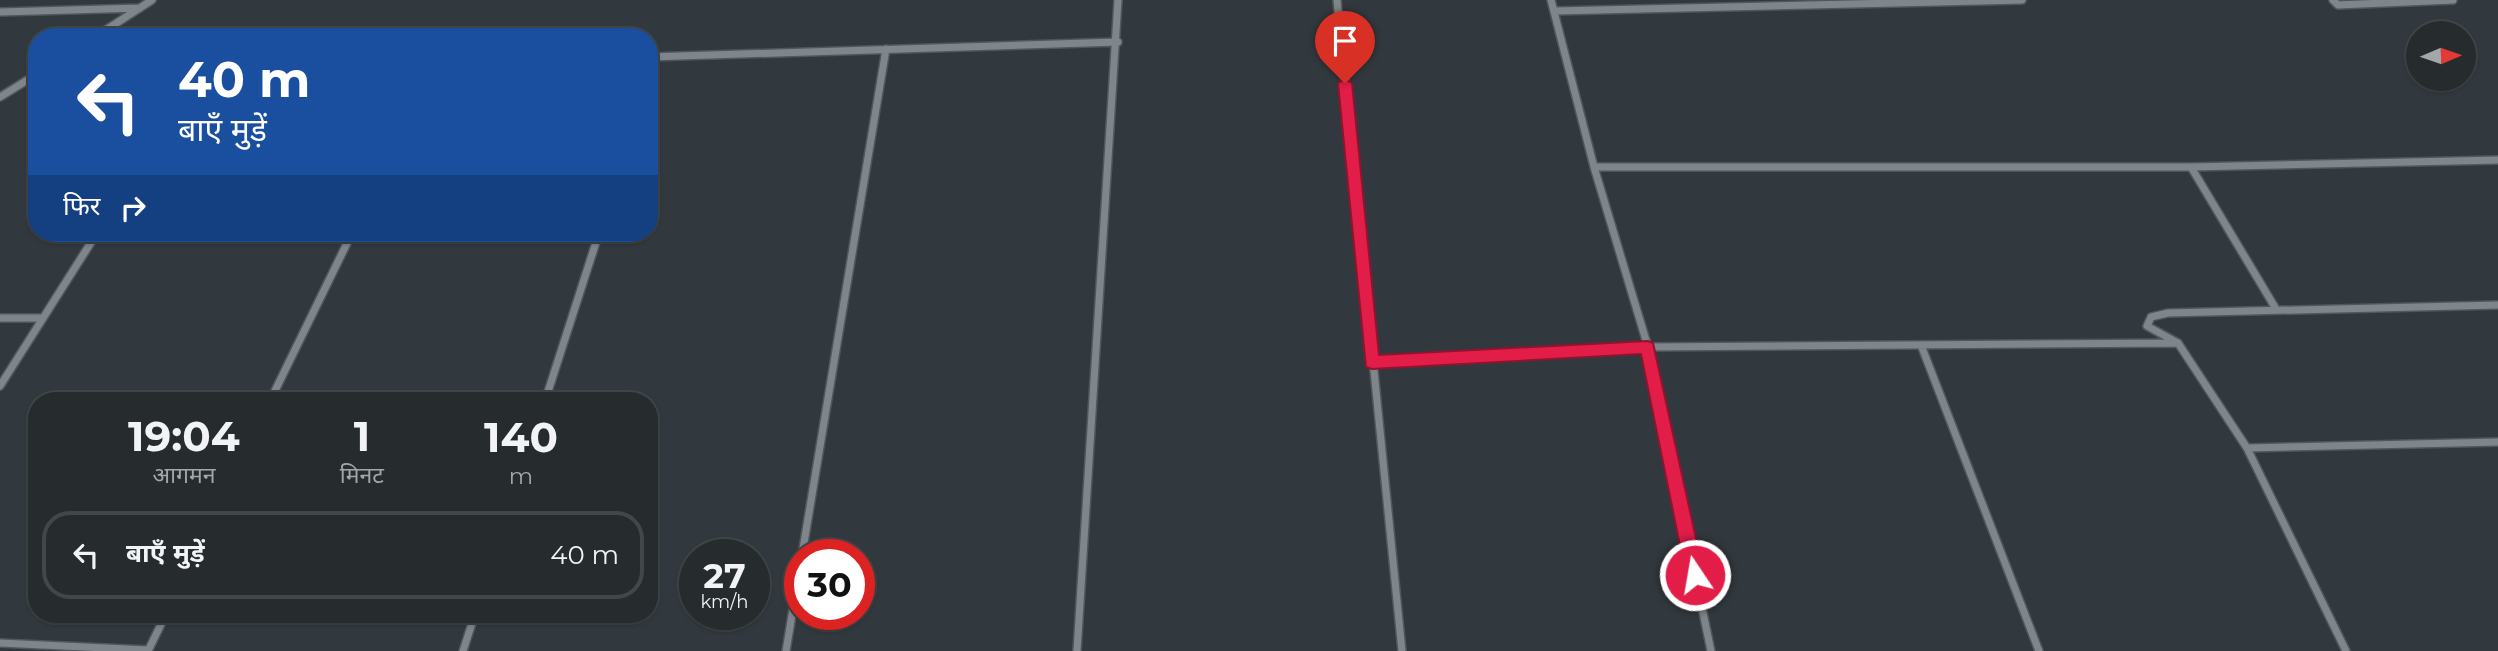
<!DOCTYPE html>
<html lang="hi">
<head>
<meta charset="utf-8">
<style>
	:root { --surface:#262b2e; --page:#2e3336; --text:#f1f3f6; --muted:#a4a7aa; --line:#42474a }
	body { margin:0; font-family:Montserrat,"Noto Sans Devanagari",sans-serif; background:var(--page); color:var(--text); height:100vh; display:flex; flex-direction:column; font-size:26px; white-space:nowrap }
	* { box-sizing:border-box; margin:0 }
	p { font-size:23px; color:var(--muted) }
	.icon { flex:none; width:38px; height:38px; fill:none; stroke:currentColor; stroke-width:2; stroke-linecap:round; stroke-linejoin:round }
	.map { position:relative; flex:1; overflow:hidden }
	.details { position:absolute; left:28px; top:392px; width:630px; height:231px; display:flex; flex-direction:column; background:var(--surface); border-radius:28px; box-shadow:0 2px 5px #0004,0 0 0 2px var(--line) }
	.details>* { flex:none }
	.top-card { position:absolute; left:28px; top:28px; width:630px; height:214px; border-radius:28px; box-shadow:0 2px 5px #0004,0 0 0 2px var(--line); background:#1a4fa0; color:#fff; overflow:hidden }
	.needle { width:46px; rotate:88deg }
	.fabs { position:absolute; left:2406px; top:21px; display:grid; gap:14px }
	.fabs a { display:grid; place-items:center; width:70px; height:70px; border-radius:50%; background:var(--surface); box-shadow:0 2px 5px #0004,0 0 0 2px var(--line); font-size:35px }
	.speed { position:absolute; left:679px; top:539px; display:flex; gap:14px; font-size:35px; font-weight:700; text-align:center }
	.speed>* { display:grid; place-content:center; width:91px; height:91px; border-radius:50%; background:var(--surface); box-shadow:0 2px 5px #0004,0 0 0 2px var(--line); line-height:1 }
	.speed small { font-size:18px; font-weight:400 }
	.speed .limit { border:10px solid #d22; background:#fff; color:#111 }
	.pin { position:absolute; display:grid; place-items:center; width:60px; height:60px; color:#fff; margin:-72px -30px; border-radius:50% 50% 50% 0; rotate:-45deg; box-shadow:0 0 7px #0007 }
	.pin .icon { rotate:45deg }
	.me { position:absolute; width:77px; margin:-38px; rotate:348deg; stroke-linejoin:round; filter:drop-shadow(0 0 5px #0008) }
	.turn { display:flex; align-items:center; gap:24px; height:147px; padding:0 35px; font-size:32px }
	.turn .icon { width:91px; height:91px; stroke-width:2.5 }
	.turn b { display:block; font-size:49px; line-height:60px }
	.then { display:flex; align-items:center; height:66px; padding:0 35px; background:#0003; gap:14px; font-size:26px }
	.eta { display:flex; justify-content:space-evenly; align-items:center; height:119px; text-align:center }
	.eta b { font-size:42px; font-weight:700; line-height:49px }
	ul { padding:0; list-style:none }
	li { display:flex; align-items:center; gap:21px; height:88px; margin:0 14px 10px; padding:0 21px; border:4px solid var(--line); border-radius:28px }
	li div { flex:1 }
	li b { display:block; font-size:26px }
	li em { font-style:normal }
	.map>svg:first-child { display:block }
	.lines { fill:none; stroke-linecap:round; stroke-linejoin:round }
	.street-casing { stroke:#51565a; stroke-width:10 }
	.street { stroke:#7e868c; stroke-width:7 }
	.route { fill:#e11d48; stroke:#92132f; stroke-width:2 }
</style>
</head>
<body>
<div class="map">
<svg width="2498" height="651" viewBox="0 0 2498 651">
	<rect width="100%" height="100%" fill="#32393e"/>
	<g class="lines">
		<defs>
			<path id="street" d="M1337,0l65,651
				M1551,0l43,167 54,180 63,304
				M2333,0l5,5 115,-5
				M1555,11l467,-11
				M0,12l140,-4
				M95,37l57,-37
				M649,57l469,-15
				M649,79l7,-22
				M0,97l37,-23
				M1594,167h597l307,-7
				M2191,167l85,142
				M0,318h43
				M1921,345l118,306
				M1372,362l276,-15 530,-4
				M0,386l97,-153
				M270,401l82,-168
				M545,401l54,-168
				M2247,448l251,-6
				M802,555l84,-506
				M0,643l148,7
				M148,651l18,-37
				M463,651l12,-37
				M786,651l14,-84
				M1077,651l41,-651
				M2346,651l-99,-203 -69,-105 -31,-17 4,-9 17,-4 330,-8"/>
		</defs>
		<use href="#street" class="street-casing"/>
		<use href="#street" class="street"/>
	</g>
	<path class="route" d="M1345,79l7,4 27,272 269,-14 5,2 51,232 -2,6 -7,2 -6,-2 -3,-6 -45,-221 -269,15 -6,-2 -28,-284z"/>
</svg>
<div class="fabs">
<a><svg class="needle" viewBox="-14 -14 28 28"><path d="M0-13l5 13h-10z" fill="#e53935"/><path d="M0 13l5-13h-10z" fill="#a4a7aa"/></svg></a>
</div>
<div class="speed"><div>27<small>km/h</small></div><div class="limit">30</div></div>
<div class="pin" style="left:1345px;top:83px;background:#d93025"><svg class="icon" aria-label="arrive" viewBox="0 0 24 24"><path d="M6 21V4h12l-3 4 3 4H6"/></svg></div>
<svg class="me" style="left:1695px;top:575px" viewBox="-20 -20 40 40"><circle r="17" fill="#e11d48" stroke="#fff" stroke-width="3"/><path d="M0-11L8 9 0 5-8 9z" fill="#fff"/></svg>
<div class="top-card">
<div class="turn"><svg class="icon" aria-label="left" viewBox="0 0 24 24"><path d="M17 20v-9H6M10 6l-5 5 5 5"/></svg><div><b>40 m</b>बाएँ मुड़ें</div></div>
<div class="then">फिर<svg class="icon" aria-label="right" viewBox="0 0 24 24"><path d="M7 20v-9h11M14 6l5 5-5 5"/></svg></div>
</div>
<section class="details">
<div class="eta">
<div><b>19:04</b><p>आगमन</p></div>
<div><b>1</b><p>मिनट</p></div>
<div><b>140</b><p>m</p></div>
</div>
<ul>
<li><svg class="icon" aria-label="left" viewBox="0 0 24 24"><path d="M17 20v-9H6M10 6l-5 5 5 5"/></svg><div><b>बाएँ मुड़ें</b></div><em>40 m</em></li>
</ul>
</section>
</div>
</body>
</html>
